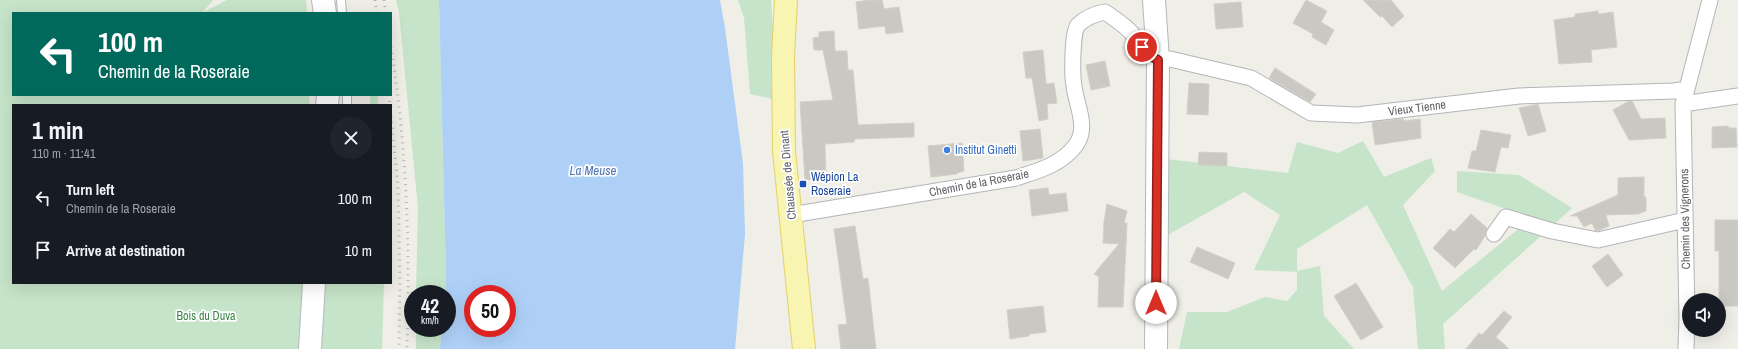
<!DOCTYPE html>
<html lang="en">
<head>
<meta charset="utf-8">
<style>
	:root { --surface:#171b24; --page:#20242c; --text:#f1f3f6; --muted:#9ea1a6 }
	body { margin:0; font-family:"Archivo Narrow",sans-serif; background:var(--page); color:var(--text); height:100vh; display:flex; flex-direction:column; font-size:15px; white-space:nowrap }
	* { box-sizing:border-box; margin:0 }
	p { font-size:13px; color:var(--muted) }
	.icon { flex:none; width:22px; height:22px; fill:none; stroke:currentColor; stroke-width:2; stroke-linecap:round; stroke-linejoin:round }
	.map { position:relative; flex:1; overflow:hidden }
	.panel { position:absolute; left:12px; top:104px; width:380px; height:180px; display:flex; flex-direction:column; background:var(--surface); border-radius:0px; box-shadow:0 4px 16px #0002 }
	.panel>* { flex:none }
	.guide { position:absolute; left:12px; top:12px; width:380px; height:84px; border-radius:0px; box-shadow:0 4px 16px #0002; background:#00695c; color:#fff; overflow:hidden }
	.controls { position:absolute; left:1682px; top:293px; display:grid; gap:8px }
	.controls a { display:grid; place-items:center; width:44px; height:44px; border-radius:50%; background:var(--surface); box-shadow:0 4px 16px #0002; font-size:20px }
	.speed { position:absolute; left:404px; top:285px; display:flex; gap:8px; font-size:20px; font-weight:700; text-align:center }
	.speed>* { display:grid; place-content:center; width:52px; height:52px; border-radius:50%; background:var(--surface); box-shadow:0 4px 16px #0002; line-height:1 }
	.speed small { font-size:10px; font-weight:400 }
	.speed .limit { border:6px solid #d22; background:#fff; color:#111 }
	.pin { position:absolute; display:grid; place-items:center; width:34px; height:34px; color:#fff; margin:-17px; border:2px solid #fff; border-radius:50%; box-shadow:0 1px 4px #0007 }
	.me { position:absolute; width:44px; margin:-22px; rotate:0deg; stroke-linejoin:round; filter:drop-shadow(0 0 3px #0008) }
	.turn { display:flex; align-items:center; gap:14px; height:84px; padding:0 20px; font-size:18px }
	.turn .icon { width:52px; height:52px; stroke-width:2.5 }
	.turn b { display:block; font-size:28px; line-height:34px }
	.round { display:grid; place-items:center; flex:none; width:42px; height:42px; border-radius:21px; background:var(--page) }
	.headline { display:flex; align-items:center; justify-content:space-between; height:68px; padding:0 20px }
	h1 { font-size:24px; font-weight:700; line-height:30px }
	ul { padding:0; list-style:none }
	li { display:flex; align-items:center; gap:12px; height:52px; padding:0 20px }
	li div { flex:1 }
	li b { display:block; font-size:15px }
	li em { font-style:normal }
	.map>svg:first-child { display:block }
	.green { fill:#c6e4c9 }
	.water { fill:#aed0f7; fill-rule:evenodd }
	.building { fill:#cac8c3; stroke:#d3d0c5 }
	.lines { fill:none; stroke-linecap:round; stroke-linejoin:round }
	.lane-casing { stroke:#b4b5ba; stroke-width:10 }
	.street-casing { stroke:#b4b5ba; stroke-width:17 }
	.secondary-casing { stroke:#b5b7bc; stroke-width:24 }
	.primary-casing { stroke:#e5cf69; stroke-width:24 }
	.lane { stroke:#fff; stroke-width:8 }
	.street { stroke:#fff; stroke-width:15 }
	.secondary { stroke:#fff; stroke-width:22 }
	.primary { stroke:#f8f4b2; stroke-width:22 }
	.rail { stroke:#b4b4b5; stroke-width:3; stroke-dasharray:1 5; stroke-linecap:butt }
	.route-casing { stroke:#8d1f18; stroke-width:10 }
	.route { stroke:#d93025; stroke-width:7 }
	.shop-dot { fill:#3f7fe0; stroke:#fff; stroke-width:1.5 }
	.transit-dot { fill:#1a4fb4; stroke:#fff; stroke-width:1.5 }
	.labels { text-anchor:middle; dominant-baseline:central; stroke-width:3.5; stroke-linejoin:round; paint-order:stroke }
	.street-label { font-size:12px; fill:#5e6065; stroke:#fff }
	.shop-label { font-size:12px; fill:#366cbe; stroke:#fff; text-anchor:start }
	.transit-label { font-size:12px; fill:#164399; stroke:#fff; text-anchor:start }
	.park-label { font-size:12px; fill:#3e8449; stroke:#fff }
	.water-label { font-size:13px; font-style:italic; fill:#4f74b1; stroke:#fff }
</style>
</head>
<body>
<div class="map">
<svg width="1738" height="349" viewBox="0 0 1738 349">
	<rect width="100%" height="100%" fill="#efeee7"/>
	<path class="green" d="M0,0h213l-11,13 25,-13h79l1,13h-294v82h296l1,10h-297v178h371l-2,66h-382z
		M396,0h43l7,277 -1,17h-29l2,-86 -19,-195z
		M738,0h33l3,48 -3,35 2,16 -23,-5 -6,-76z
		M370,95h8v10h-8z
		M1363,141l21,36 47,-19 4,13 -32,34 39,86 90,-73 -75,-26v-21l62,4 53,33 -129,116 2,25h-27l-5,-62 -46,-82 -70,44v22l23,-5 4,50 30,33h-175l8,-37h40l38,-15 22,4 10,-11v-18l-43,-2 26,-55 -36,-23 -87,49v-83l131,15 9,-31 41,11z
		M416,328h26l-2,21h-24z"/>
	<path class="water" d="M439,0h281l5,28 18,136 2,70 -10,115h-295l2,-21h5v-34h-2l1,-17zM473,294h34v34h-34z"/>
	<path class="building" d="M868,0h14l2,9 15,-2 4,25 -17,2 -1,-8 -26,3 -3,-27z
		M1306,0l21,11 -6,11 13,8 -8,15 -14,-8 1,-3 -20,-11z
		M1363,0h28l13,16 -12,11 -10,-11 -2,1z
		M1241,2l2,25 -27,2 -2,-25z
		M1598,11l1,3 14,-2 4,35 -26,3 1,12 -33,2 -5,-44 21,-3v-3z
		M834,31l1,20h12l1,19h5l5,55 56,-2v14l-59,2 -1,3 -29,2 1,34 -21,2 -5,-78 33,-2 -10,-50h-9l-1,-12 6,-1v-5z
		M1043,50l3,34 8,-1 3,20 -10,1 1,15 -9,2 -7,-43h-6l-3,-26z
		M1105,61l5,25 -19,4 -5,-25z
		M1275,68l41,26 -6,8 -41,-24z
		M1189,83l20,1 -1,31 -21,-1z
		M1629,101h3l9,18 24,-1 1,20 -37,2 -16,-30z
		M1538,104l8,27 -18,5 -9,-28z
		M1403,119l1,2 16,-2 1,19 -46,7 -3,-23z
		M1728,126l1,2h7l1,19 -25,1v-21z
		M1040,129l3,29 -20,3 -3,-30z
		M1481,130l30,5 -3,13 -7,-1 -6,25 -27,-4 4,-17h4z
		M962,143l2,28 -7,2v1l-26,3 -3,-31z
		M1199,152l28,1v13l-29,-1z
		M1644,177v20h2v14l-8,3 -32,1 3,11 -11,5 -3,-1 -3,-7 -8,4 -7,-11h-7l48,-21v-17z
		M1048,188l1,7 17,-2 2,18 -36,5 -3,-26z
		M1107,204l20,7 -3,12h3l-4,84h-25l1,-30 -5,-3 25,-30 -16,-1 1,-21z
		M1471,214l16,14 -2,8 -9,14 -2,-1 -19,19 -22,-20 17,-19 4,3z
		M1715,220h23v86h-19v-55h-4z
		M855,226l8,53 5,-1 8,71h-35l-3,-24 9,-1 -13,-95z
		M1197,247l38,16 -7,16 -38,-17z
		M1608,254l15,21 -16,12 -15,-21z
		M1356,283l27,44 -22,13 -27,-44z
		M1043,306l3,26 -16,2 -1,2 -19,3 -3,-29z
		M1504,311l8,6 -16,20 13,12h-43l13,-16 3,2z"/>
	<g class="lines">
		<defs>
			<path id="lane" d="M341,0l1,13
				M347,105v-10"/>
			<path id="street" d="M1683,104l55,-8
				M791,215l225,-37c22,-7 45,-13 60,-33 13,-18 0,-40 -2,-59 -2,-11 -2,-54 4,-61 8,-8 16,-11 27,-13 10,7 22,14 29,24 13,15 11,26 36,23l81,19 60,35 46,2 162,-19 155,-5 13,-2
				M1494,234l12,-17 46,14 46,9 87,-20
				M1686,349l1,-31 -4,-214 27,-104"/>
			<path id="secondary" d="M323,0l2,13
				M1154,0l4,60 -2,289
				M327,105l1,-10
				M310,349l4,-66"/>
			<path id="primary" d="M786,0l-3,57 1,94 20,198"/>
		</defs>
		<use href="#lane" class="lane-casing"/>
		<use href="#street" class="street-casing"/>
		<use href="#secondary" class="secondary-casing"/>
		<use href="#primary" class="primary-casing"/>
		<use href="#lane" class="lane"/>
		<use href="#street" class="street"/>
		<use href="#secondary" class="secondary"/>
		<use href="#primary" class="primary"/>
		<path class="rail" d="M375,0l2,13
			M384,0l2,13
			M391,47c16,100 19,201 16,302
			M389,95l1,10
			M391,116l7,70 2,99 -1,64"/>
	</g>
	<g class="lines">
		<defs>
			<path id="route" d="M1142,47l8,9 8,4 -2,243"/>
		</defs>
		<use href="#route" class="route-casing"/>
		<use href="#route" class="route"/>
	</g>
	<circle class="shop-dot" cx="947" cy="150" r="4"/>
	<rect class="transit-dot" x="799" y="180" width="8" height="8" rx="2"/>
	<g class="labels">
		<g class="street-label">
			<text transform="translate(1417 108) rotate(-7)">Vieux Tienne</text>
			<text transform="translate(788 175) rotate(-95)">Chaussée de Dinant</text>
			<text transform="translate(979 183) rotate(-11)">Chemin de la Roseraie</text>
			<text transform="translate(1685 219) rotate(-91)">Chemin des Vignerons</text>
		</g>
		<g class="shop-label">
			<text x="955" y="150">Institut Ginetti</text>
		</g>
		<g class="transit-label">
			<text x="811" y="177">Wépion La<tspan x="811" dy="14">Roseraie</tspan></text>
		</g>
		<g class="park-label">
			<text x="206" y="316">Bois du Duva</text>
		</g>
		<g class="water-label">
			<text x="593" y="170">La Meuse</text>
		</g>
	</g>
</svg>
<div class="controls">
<a><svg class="icon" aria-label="sound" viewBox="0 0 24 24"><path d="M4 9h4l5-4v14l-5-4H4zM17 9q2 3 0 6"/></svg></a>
</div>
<div class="speed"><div>42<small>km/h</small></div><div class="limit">50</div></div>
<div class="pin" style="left:1142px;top:47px;background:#d93025"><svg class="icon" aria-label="arrive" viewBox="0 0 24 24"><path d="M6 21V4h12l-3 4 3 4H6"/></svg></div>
<svg class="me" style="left:1156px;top:303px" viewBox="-20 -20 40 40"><circle r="19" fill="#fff"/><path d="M0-13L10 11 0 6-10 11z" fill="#d93025"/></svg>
<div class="guide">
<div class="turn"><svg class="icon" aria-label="left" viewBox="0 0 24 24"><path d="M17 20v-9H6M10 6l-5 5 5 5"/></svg><div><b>100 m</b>Chemin de la Roseraie</div></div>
</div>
<section class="panel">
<div class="headline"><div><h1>1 min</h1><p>110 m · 11:41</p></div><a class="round"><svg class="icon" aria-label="close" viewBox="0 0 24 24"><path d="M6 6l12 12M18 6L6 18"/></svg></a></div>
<ul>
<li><svg class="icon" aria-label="left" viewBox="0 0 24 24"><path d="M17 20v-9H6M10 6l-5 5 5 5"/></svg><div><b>Turn left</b><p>Chemin de la Roseraie</p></div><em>100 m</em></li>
<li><svg class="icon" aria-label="arrive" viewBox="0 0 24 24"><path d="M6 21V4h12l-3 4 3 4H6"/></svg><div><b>Arrive at destination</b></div><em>10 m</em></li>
</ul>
</section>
</div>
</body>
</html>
